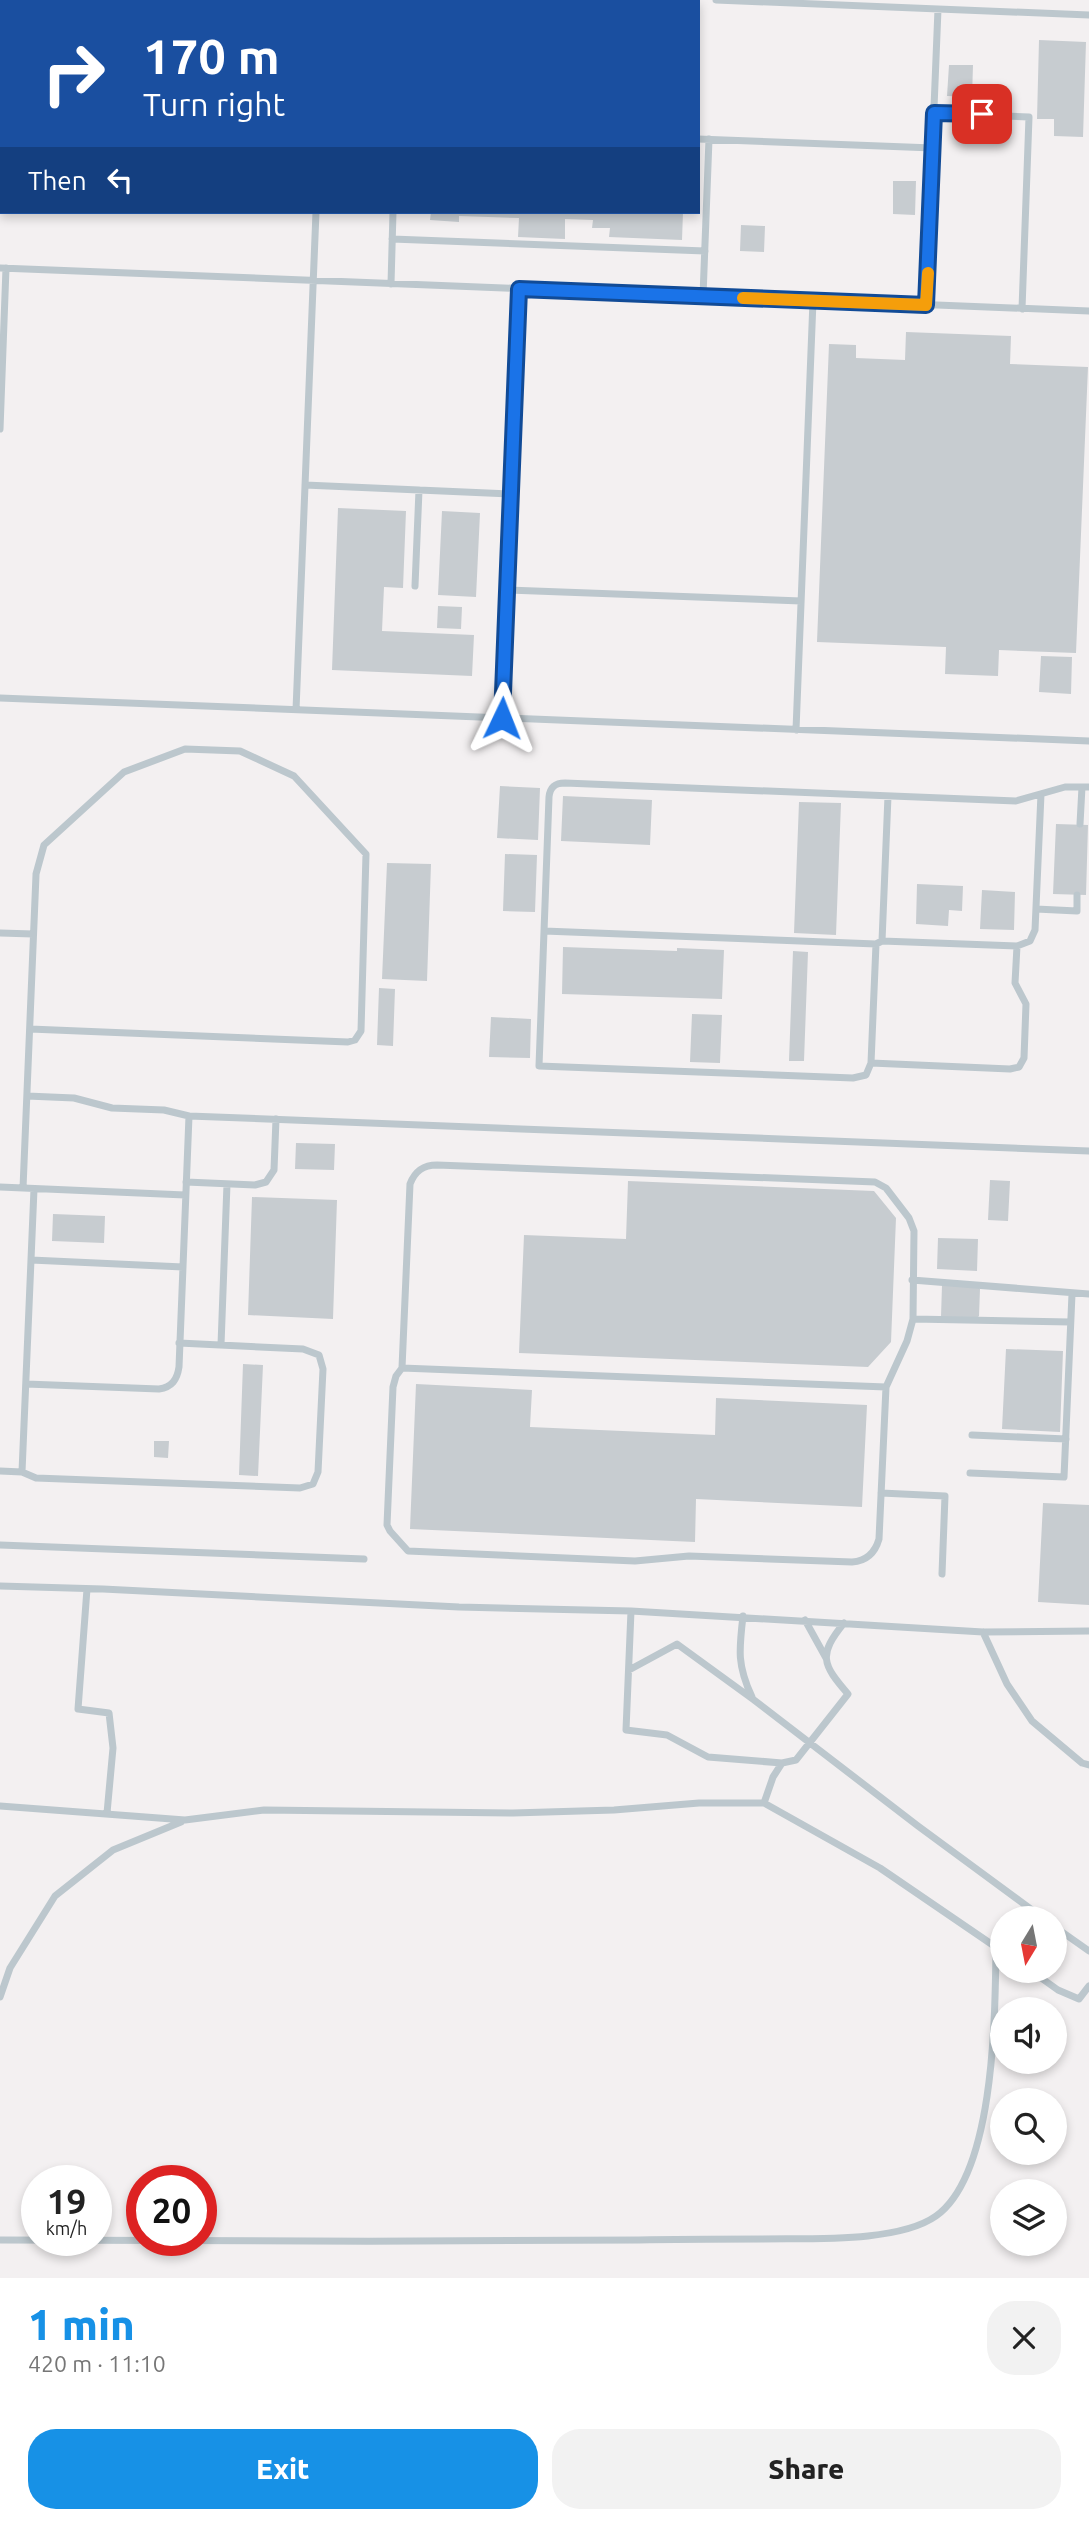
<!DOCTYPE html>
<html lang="en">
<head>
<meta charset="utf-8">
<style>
	:root { --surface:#fff; --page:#f2f2f2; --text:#222; --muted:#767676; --accent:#1791e6 }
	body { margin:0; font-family:Ubuntu,sans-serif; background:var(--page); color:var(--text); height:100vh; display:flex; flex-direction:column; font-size:26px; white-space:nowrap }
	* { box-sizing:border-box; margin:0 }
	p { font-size:23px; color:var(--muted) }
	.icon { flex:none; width:38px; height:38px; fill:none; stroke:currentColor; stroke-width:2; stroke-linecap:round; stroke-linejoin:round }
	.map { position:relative; height:2278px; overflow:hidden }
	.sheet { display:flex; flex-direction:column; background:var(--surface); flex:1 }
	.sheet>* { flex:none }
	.hud { position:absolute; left:0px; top:0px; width:700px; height:214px; box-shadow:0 4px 10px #0003; background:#1a4fa0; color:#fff; overflow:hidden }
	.needle { width:46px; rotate:190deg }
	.buttons { position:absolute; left:990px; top:1906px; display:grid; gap:14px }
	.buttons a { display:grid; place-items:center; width:77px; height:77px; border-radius:50%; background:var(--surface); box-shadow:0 4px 10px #0003; font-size:35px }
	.speed { position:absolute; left:21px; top:2165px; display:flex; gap:14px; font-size:35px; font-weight:700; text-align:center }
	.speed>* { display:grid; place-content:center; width:91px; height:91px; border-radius:50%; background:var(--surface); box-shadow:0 4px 10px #0003; line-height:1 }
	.speed small { font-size:18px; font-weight:400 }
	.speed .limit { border:10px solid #d22; background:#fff; color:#111 }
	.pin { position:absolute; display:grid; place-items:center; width:60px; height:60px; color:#fff; margin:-30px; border-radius:14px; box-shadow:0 4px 10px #0006 }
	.me { position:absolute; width:77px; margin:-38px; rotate:2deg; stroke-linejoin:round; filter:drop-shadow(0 0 5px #0008) }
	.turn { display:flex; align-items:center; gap:24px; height:147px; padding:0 28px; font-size:32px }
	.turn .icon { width:91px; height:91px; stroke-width:2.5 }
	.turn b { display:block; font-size:49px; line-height:60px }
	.then { display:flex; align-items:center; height:66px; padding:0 28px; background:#0003; gap:14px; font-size:26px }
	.round { display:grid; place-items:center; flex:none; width:74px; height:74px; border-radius:28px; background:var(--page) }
	.summary { display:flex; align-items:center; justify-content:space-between; height:119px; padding:0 28px }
	h1 { font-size:42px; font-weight:800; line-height:52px; color:var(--accent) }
	.cta { display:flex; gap:14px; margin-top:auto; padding:14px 28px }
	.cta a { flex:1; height:80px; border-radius:28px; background:var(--accent); color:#fff; font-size:28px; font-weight:800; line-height:80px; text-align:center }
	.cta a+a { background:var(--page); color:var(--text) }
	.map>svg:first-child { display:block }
	.building { fill:#c7ccd0 }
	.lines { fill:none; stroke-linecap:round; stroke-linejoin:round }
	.service { stroke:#bcc7cd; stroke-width:7 }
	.route-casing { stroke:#114b97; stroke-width:18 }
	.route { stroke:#1a73e8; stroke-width:12 }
	.slow { stroke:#f59e0b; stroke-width:12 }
</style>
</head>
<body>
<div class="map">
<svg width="1089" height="2278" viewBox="0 0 1089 2278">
	<rect width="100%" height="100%" fill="#f3f0f1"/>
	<path class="building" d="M1039,40l47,2 -3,95 -29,-1v-17h-17z
		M949,65h24l-1,32 -25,-1z
		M893,181h23l-1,34 -22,-1z
		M431,212h252l-1,28 -73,-3 1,-9h-18l1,-8 -28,-1v20l-47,-2 1,-19 -60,-2v6l-29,-2z
		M741,225l24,1 -1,26 -24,-1z
		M906,332l105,4 -1,28 78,3 -12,286 -77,-3 -1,26 -53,-2 1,-27 -129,-5 12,-298 27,1v13l49,2z
		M338,508l68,3 -3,77 -19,-1 -2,44 92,4 -2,41 -140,-6z
		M442,511l38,2 -4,84 -38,-2z
		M438,606l24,1 -1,22 -24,-1z
		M1041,656l31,1 -1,37 -32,-2z
		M500,786l40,2 -2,52 -41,-2z
		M563,796l89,4 -2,45 -89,-4z
		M799,802l42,1 -5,132 -42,-2z
		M1056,824l32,1 -2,70 -33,-1z
		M505,854l32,1 -2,57 -32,-1z
		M387,863l44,1 -4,117 -45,-2z
		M917,884l46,2 -1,25 -13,-1 -1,16 -32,-2z
		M982,890l33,2 -1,38 -34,-1z
		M563,947l114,4v-3l47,2 -2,49 -160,-5z
		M793,951l15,1 -4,109h-15z
		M379,988l16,1 -2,57 -16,-1z
		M692,1014l30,1 -2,48 -30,-1z
		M491,1017l40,2 -1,39 -41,-1z
		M296,1143l39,1 -1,26 -39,-1z
		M990,1180l20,1 -2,40 -20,-1z
		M628,1181l246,10 22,27 -5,124 -23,25 -349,-14 5,-118 102,4z
		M252,1197l85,3 -4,119 -85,-4z
		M53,1214l52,2 -1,27 -52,-2z
		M938,1238l40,1 -1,32 -40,-2z
		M942,1285l36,2 2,2 -1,27 -3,3 -35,-2z
		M1006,1349l57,2 -3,81 -58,-3z
		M243,1364l20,1 -5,111 -19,-1z
		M416,1384l116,6 -2,37 185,8 1,-37 151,7 -5,102 -166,-8 -1,43 -285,-13z
		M154,1441h15l-1,17 -14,-1z
		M1043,1503l46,2v100l-51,-3z"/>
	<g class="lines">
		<path class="service" d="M716,0l373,15
			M324,2v-2
			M459,2v-2
			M934,113l95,4 -7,192
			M698,139l235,9
			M392,239l313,12
			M0,268l1089,43
			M391,284l2,-72
			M703,296l6,-157
			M926,305l12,-296
			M0,429l6,-161
			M305,485l206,9
			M415,586l4,-96
			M507,590l294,11
			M0,698l1089,43
			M296,710l20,-498
			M502,718l17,-429
			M796,730l17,-429
			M888,796l-6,145 -6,3 -5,119 -5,12 -13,3 -314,-12 10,-269c1,-10 6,-14 16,-14l451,18 49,-14h24
			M1080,824l2,-37
			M1036,909l41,2v-16
			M544,931l332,13
			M0,933l33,1
			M882,941l135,5 13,-5 5,-11 6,-136
			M871,1063l139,6 9,-2 5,-9 2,-54 -11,-21 2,-37
			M27,1096l47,2 38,10 52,2 25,6
			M186,1182l69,3 11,-3 8,-12 2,-51
			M0,1187l185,8
			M23,1188c4,-104 8,-208 13,-313v-1l8,-29 80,-73 61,-23 55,2 54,25 72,78 -5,177 -6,9 -7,2 -318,-13
			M31,1260l152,7
			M912,1280l177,14
			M913,1319l157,3
			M221,1345l6,-161
			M402,1368l-6,8 -3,11 -6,138 3,6 18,20 227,10 54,-5 163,6c15,-1 23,-9 27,-23l7,-152 21,-46 6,-22 1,-88 -5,-13 -23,-30 -11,-6 -438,-17c-14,0 -22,6 -27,19l-8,184 484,19
			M26,1384l133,5c13,-2 18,-9 20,-22l10,-251 900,35
			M972,1435l94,4
			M0,1471l22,1 14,6 264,10 13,-4 5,-12 5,-103 -4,-14 -16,-6 -124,-6
			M22,1472l12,-283
			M970,1473l94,4 8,-183
			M881,1493l64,3 -3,78
			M0,1545l364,14
			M0,1586l103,3 356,18 172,4 352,21 106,-1
			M87,1589l-9,120 31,4 4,35 -6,65
			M631,1611l-5,119 41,5 41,22 74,6
			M743,1616c-4,34 -6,49 9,81
			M805,1620l21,38
			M983,1632l24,52 25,37 50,42 7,2
			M629,1670l48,-26 77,56 164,126 125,92
			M764,1803l9,-26 9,-14 14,-3 52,-66c-26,-30 -30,-39 -4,-71
			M0,1806l185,14 79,-10 249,3 101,-3 85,-7h65l116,65 123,84
			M1055,1927l34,24
			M1030,1970l28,20 21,9 10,-13
			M0,1997l10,-29 45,-72 58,-46 68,-28
			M0,2240c213,1 426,2 639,0 41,-1 82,-1 123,-1 47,-1 136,4 174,-23 59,-42 59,-201 60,-269"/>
	</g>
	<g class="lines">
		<defs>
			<path id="route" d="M502,718l17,-429 407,16 8,-192 48,1"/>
		</defs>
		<use href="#route" class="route-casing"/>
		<use href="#route" class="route"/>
		<path class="slow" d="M743,298l183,7 2,-32"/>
	</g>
</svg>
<div class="buttons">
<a><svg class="needle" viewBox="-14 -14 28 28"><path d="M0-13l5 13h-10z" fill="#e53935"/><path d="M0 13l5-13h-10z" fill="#767676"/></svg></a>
<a><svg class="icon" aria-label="sound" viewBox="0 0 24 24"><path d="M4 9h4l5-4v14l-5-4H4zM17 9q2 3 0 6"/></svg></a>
<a><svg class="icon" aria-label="search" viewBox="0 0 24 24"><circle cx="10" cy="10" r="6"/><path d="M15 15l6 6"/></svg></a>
<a><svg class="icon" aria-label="layers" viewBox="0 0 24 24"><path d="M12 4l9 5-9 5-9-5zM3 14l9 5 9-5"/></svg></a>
</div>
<div class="speed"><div>19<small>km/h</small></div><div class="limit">20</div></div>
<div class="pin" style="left:982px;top:114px;background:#d93025"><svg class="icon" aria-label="arrive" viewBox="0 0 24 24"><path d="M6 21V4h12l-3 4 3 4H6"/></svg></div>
<svg class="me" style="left:502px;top:718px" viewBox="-20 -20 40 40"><path d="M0-17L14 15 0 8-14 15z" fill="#1a73e8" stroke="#fff" stroke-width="4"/></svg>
<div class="hud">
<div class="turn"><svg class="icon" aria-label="right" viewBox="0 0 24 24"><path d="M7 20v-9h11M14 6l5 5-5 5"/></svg><div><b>170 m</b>Turn right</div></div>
<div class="then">Then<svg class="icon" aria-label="left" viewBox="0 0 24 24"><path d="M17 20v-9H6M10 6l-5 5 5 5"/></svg></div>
</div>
</div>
<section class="sheet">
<div class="summary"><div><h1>1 min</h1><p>420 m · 11:10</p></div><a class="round"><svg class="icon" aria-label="close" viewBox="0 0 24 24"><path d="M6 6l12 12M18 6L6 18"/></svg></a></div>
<div class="cta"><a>Exit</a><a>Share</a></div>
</section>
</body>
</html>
